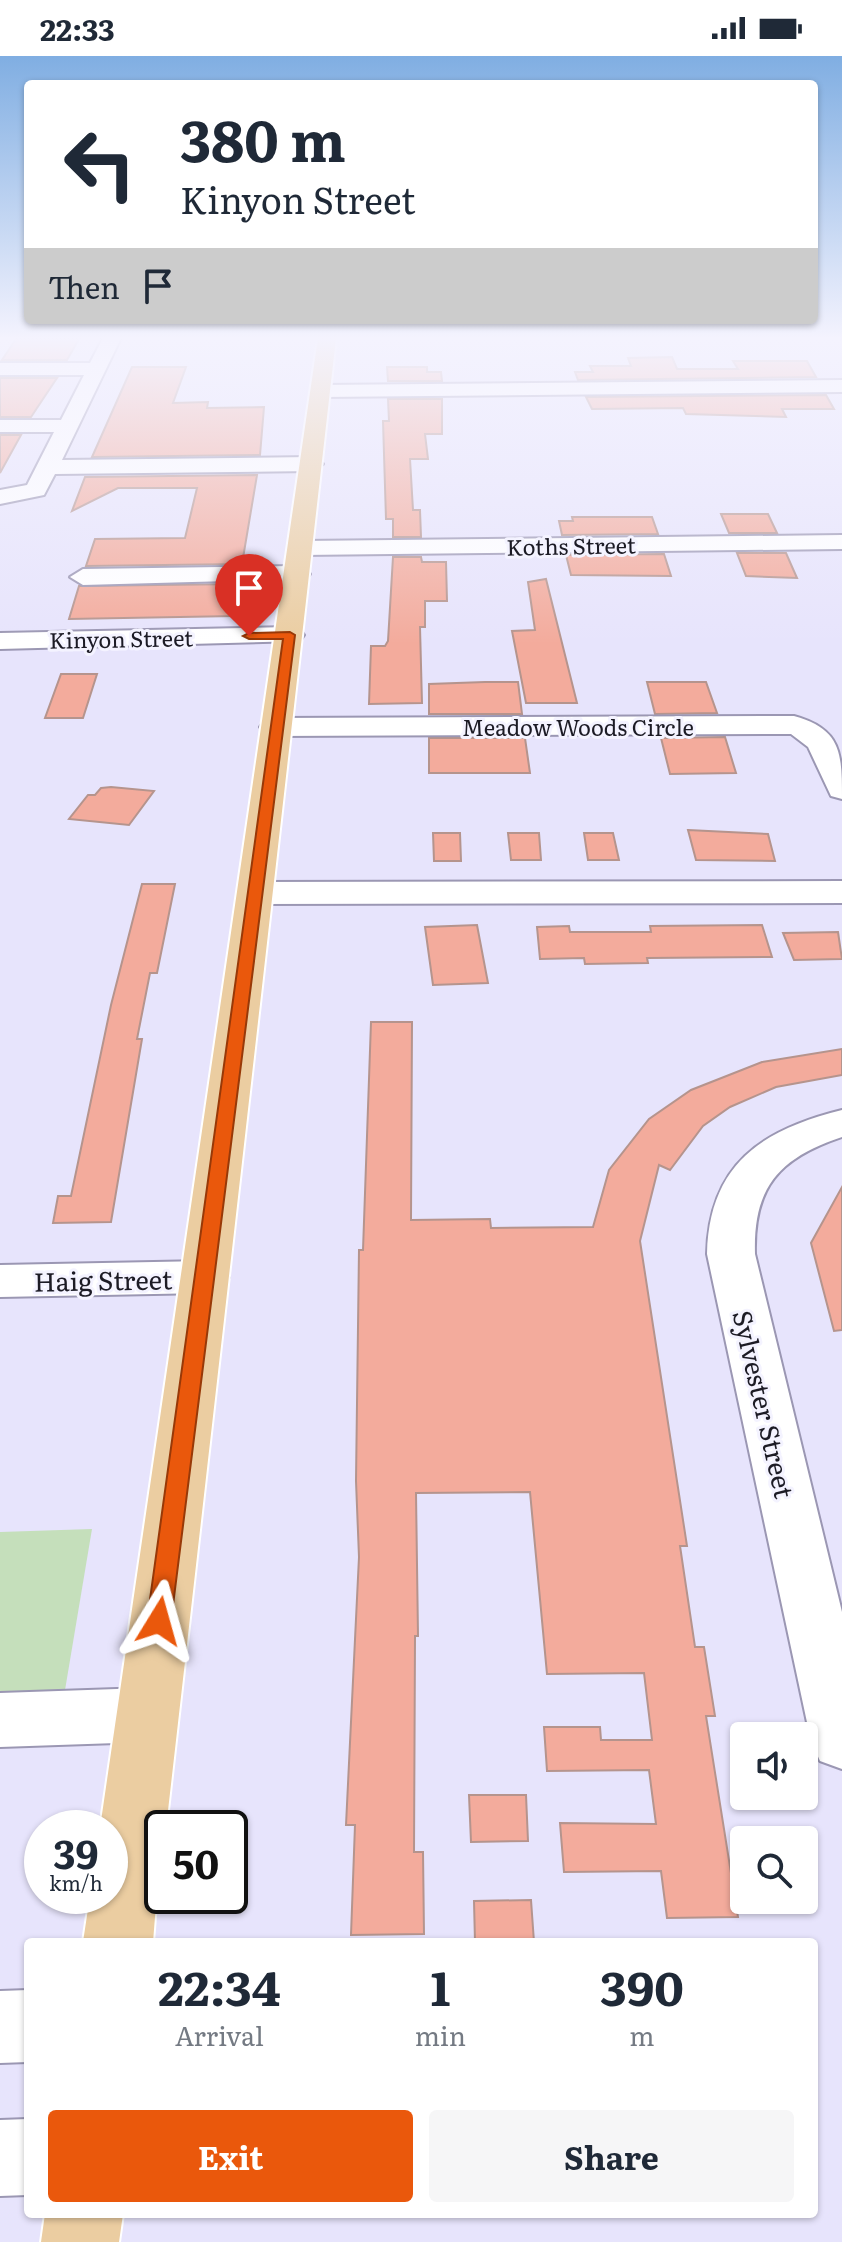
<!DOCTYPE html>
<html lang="en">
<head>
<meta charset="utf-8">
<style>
	:root { --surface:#fff; --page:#f6f6f7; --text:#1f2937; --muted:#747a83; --accent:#ea580c }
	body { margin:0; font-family:Literata,serif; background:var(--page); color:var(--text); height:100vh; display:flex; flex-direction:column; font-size:30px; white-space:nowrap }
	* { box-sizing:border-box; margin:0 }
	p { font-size:26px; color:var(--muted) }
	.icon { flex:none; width:44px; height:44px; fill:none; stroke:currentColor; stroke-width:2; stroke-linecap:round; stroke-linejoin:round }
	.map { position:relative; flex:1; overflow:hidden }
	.sheet { position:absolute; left:24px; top:1882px; width:794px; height:280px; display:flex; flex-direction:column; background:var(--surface); border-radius:8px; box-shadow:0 2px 6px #0004 }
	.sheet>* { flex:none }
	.guide { position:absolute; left:24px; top:24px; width:794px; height:244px; border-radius:8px; box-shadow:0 2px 6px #0004; background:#fff; color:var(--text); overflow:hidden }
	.tools { position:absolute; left:730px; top:1666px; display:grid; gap:16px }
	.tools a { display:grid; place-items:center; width:88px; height:88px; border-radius:8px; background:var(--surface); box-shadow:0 2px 6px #0004; font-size:40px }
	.speed { position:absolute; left:24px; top:1754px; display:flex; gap:16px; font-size:40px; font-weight:700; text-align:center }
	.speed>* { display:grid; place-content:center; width:104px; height:104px; border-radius:50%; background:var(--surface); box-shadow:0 2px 6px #0004; line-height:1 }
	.speed small { font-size:20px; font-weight:400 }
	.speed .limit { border:4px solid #111; border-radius:12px; background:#fff; color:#111 }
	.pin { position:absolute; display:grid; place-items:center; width:68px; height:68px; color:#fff; margin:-82px -34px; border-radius:50% 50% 50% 0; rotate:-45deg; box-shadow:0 0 8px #0007 }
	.pin .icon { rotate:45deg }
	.me { position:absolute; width:88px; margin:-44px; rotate:8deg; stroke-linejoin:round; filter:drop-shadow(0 0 6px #0008) }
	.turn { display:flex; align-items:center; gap:28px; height:168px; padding:0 24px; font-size:36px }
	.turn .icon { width:104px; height:104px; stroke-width:2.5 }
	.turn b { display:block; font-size:56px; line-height:68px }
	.then { display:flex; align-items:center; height:76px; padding:0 24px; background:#0003; gap:16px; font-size:30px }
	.eta { display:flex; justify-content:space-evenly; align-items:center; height:136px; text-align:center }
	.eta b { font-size:48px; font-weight:700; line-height:56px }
	.button { display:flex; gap:16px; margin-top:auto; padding:16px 24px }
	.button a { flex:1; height:92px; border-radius:8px; background:var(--accent); color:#fff; font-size:32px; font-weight:700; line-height:92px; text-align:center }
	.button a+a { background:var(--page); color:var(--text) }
	.status { display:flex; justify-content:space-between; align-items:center; height:56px; padding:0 40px; background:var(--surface); direction:ltr }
	.status svg { height:22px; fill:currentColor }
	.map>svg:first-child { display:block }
	.green { fill:#c5dfbb }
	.building { fill:#f3ab9c; stroke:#b5948d; stroke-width:2 }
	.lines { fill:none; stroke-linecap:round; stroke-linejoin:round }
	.minor-casing { stroke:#9b97b3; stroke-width:4 }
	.major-casing { stroke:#fff; stroke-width:4 }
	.minor { fill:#fff; fill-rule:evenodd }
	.major { fill:#ebcda1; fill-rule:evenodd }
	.route { fill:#ea580c; stroke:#983908; stroke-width:2 }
	.labels { text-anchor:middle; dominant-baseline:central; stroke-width:6; stroke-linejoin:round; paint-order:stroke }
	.far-street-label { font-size:22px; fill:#1c1b25; stroke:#f4f3ff }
	.street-label { font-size:26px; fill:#1c1b25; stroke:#f4f3ff }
</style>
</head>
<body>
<div class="status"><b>22:33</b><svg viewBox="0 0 49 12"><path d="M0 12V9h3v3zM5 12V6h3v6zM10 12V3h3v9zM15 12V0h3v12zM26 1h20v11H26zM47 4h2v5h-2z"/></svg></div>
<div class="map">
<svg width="842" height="2186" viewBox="0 0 842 2186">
	<rect width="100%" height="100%" fill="#e7e4fc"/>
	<path class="green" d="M92,1473l-29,173 -63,2v-172z"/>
	<path class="building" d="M16,283h63l-12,21h-65z
		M672,301l5,12h61l-5,-8h74l9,16 -238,3 -3,-8h18l-3,-6h41l-3,-8z
		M132,311h54l-13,36 35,-1 -1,6 57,-1 -4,48 -168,2z
		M387,311h40v5h14l1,9h-54z
		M0,322h57l-26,39h-31z
		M826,339l8,14h-52l4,8 -100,-3 -3,-6 -91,1 -6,-12z
		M388,343h54v35h-17l3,25h-18l3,51h7l1,27h-28v-18h-7l-3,-98h6z
		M0,379h21l-21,38z
		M257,419l-15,89 -156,2 9,-27 90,-1 12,-50h-79l-46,23 13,-34z
		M721,458h47l9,19h-48z
		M572,461h80l6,17 -96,1 -3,-14h14z
		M737,497h49l11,25 -51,-2z
		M664,498l7,22 -100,-1 -5,-20z
		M393,501h28l1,5h24l1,39h-22v26h-5l2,76 -53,1 2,-58h14l3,-5z
		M546,523l31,124h-51l-14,-72 23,-1 -7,-48z
		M239,528l-4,32 -166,3 10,-33z
		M61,618h36l-14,44h-38z
		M485,626h33l4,32h-93v-30z
		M647,626h59l11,31 -62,1z
		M725,681l11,36 -66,1 -9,-36z
		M429,682h96l5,35h-101z
		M101,732l10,-1 43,4 -25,34 -60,-6 19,-24h7z
		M688,774l80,4 7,27 -79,-1z
		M433,777h27l1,28h-27z
		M508,777h31l2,27h-30z
		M584,777h29l6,27h-31z
		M142,828h33l-18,89h-7l-13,66h5l-31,183 -58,1 5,-27h13l40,-191z
		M477,869l11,58 -55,2 -8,-58z
		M762,869l10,32 -125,1 1,5 -63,1 -1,-6 -44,1 -3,-32 32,-1 1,6h81l-1,-6z
		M838,876l4,27 -48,1 -11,-27z
		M371,966h41l-1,198 79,-1 1,9 102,-1 16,-57 40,-51 42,-29 71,-28 80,-13v26l-66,12 -46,20 -27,19 -33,44 -11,-5 -19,76 47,305h-7l15,101h9l11,69h-9l32,201 -71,1 -6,-47 -97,1 -4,-49 96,1 -7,-54 -102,1 -3,-44h56l1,13h51l-8,-67 -97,1 -17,-182 -114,1 2,143h-3l-1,216h9l1,82 -73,1 4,-110h-9l13,-268 -3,-76 3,-231h4z
		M842,1131v143l-8,1 -23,-88z
		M469,1739h57l2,46 -57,1z
		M531,1844l3,42h-59l-1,-41z"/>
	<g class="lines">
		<defs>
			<path id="minor" d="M103,282h18l-59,122 250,-3 11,7 -11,7 -257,3 -11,21 -44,9v-14l27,-5 27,-53h-54v-12h61l23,-45h-84v-12h90z
				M842,324v12l-521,5 -10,-6 10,-6z
				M842,479v14l-541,6 -12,-7 12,-7z
				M297,510l13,8 -4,5 -223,6 -13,-8 13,-8z
				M290,571l10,2 4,6 -4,6 -300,8v-16z
				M794,660c48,13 48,38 48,83l-11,-3 -23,-49 -17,-13 -516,2 -11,-3 -4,-6 4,-6 11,-3z
				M842,825v22l-587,1 -13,-3 -5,-8 5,-8 13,-3z
				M842,1054v27c-63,21 -89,50 -87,117l87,358v157l-22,-8 -9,-20 -104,-487c2,-89 54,-124 135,-144z
				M205,1205l17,5 7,11 -7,11 -17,5 -205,4v-32z
				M146,1632l22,8 9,19 -9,19 -22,8 -146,5v-54z
				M28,1934v72l-28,1v-72z
				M28,2063v76l-28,1v-76z"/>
			<path id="major" d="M318,282h18l-170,1490h-4l-9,114h-70l7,-46h20v-68h-10z
				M45,2158h78l-4,28h-78z"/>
		</defs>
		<use href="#minor" class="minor-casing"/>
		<use href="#major" class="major-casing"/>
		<use href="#minor" class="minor"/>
		<use href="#major" class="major"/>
	</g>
	<linearGradient id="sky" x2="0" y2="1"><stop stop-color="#80aee2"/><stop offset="0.48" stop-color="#f4f3fe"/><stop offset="1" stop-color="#f4f3fe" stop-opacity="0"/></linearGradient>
	<rect width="842" height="588" fill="url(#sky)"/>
	<path class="route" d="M290,576l5,3 -124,986 -3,7 -9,3 -9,-3 -3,-7 136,-982h-34l-6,-3 6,-3z"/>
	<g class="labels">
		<g class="far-street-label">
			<text transform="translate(571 489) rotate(-1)">Koths Street</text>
			<text transform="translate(121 582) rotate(-1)">Kinyon Street</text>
			<text x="578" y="670">Meadow Woods Circle</text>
		</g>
		<g class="street-label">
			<text transform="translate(103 1223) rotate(-1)">Haig Street</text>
			<text transform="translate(765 1348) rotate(77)">Sylvester Street</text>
		</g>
	</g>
</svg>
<div class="tools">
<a><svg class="icon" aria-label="sound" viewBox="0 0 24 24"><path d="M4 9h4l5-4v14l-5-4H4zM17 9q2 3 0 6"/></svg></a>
<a><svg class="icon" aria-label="search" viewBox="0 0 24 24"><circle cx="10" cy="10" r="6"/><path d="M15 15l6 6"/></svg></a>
</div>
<div class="speed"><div>39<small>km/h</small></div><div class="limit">50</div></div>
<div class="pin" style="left:249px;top:580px;background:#d93025"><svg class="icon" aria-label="arrive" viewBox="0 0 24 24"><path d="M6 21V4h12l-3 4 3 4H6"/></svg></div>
<svg class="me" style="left:159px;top:1565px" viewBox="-20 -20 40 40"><path d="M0-17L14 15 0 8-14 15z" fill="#ea580c" stroke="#fff" stroke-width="4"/></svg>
<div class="guide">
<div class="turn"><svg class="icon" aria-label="left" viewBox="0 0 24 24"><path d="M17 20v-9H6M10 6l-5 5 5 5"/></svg><div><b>380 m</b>Kinyon Street</div></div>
<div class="then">Then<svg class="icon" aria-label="arrive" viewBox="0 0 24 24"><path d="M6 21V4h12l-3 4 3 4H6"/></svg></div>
</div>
<section class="sheet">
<div class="eta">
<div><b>22:34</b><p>Arrival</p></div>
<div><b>1</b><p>min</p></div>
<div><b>390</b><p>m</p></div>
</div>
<div class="button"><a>Exit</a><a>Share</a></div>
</section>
</div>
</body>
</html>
